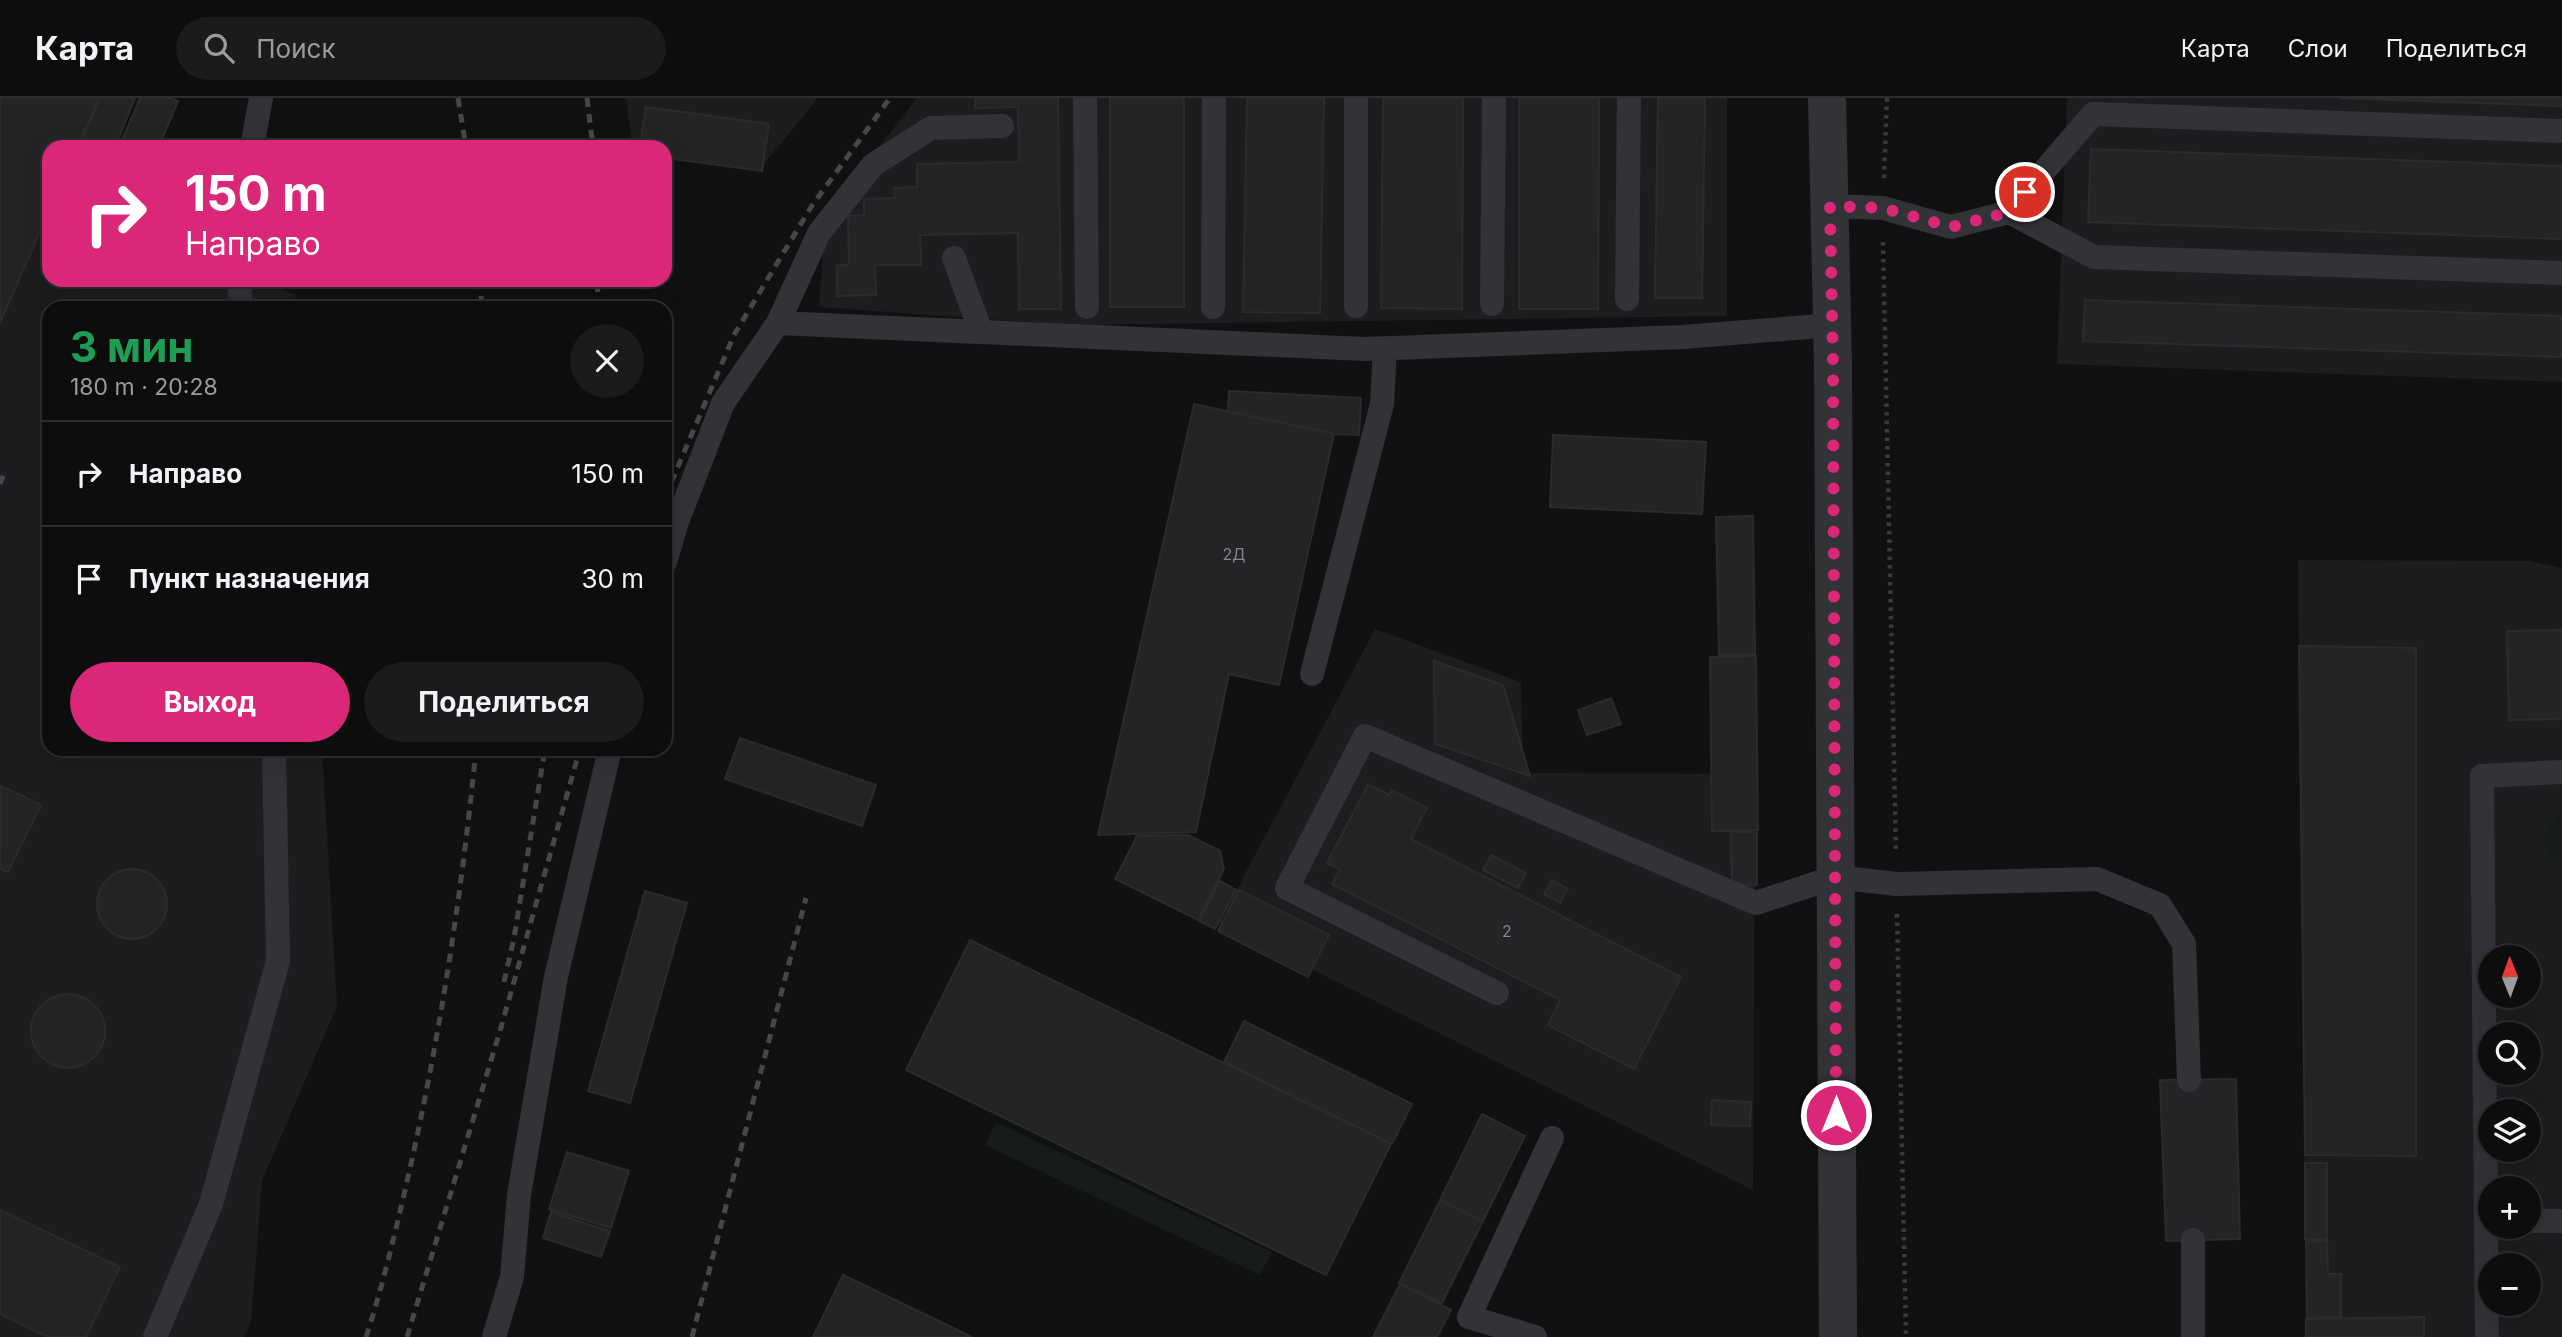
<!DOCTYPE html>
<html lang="ru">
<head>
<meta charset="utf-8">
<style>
	:root { --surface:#0d0d0e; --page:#1b1b1c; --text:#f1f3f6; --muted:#9a9c9e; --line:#2d2d2e; --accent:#db2777 }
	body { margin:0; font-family:Inter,sans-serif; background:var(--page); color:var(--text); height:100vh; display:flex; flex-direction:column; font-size:26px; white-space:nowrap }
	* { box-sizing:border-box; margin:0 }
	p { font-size:23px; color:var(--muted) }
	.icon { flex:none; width:38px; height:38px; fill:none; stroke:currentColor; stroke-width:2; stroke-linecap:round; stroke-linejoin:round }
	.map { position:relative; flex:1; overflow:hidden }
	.sheet { position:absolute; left:42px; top:203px; width:630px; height:455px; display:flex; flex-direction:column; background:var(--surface); border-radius:21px; box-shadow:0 7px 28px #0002,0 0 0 2px var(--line) }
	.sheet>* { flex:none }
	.hud { position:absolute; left:42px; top:42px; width:630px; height:147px; border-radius:21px; box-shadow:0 7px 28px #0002,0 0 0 2px var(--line); background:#db2777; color:#fff; overflow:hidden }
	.needle { width:46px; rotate:359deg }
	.buttons { position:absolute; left:2478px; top:847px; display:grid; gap:14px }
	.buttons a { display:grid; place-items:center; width:63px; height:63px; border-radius:50%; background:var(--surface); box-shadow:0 7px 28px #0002,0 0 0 2px var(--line); font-size:35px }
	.pin { position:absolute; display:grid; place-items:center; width:60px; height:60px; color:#fff; margin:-30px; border:4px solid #fff; border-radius:50%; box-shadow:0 2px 7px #0007 }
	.me { position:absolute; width:77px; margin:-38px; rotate:0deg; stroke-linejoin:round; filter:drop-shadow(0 0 5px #0008) }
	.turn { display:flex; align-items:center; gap:24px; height:147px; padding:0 28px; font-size:32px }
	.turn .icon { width:91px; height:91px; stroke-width:2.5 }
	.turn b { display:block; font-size:49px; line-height:60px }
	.round { display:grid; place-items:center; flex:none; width:74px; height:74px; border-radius:37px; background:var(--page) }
	.headline { display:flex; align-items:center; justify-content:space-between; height:119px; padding:0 28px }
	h1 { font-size:42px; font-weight:700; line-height:52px; color:#1e9e55 }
	.action { display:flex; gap:14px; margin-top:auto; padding:14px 28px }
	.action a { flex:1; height:80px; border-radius:42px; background:var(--accent); color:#fff; font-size:28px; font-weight:700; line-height:80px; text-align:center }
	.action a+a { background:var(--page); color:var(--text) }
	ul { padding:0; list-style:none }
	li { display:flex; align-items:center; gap:21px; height:105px; padding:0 28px; border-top:2px solid var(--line) }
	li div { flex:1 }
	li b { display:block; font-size:26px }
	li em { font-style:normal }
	header { display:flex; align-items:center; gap:42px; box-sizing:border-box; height:98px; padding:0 35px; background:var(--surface); border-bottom:2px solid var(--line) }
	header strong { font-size:33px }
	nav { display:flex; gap:38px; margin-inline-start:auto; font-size:24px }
	.search { width:490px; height:63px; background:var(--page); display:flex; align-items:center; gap:18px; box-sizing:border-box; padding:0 24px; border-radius:38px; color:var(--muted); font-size:26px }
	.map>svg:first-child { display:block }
	.built { fill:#1d1d1f; fill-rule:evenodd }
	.green { fill:#171c18 }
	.building { fill:#242426; stroke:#2b2b2e; stroke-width:2 }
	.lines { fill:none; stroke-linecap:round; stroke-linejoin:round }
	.path { stroke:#383a3d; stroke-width:4.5; stroke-dasharray:3.5 5; stroke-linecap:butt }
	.service { stroke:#323337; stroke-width:24 }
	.minor { stroke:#323337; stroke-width:38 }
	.rail { stroke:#45474b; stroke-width:5; stroke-dasharray:9 7; stroke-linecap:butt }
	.route { stroke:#db2777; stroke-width:12; stroke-dasharray:0 21.6 }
	.labels { text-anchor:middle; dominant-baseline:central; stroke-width:7; stroke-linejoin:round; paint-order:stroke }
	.number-label { font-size:16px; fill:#82868e }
</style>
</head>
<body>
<header>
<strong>Карта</strong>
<div class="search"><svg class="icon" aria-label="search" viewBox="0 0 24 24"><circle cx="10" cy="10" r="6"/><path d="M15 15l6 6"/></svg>Поиск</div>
<nav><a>Карта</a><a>Слои</a><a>Поделиться</a></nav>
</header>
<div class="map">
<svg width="2562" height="1239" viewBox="0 0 2562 1239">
	<rect width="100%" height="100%" fill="#111112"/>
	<path class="built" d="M0,0h136l-20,49h-67v133h208l38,14 1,14h-247v441h273l15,257 -75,175 -11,141 -7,15h-244z
		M626,0h192l-58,71 -95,-22h-33z
		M917,0h810v218l-655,9 -253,-18 7,-92z
		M2067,0h495v284l-505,-18z
		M2298,462l232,1 32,7v769h-256zM2490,859h39v39h-39zM2490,936h39v39h-39zM2490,1013h39v39h-39zM2490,1090h39v39h-39zM2490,1167h39v39h-39z
		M1375,531l146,53 2,91 232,1 -2,416 -534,-267z"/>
	<path class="green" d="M2562,712v48l-13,-5 -7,-17z
		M996,1024l276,130 -12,23 -275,-130z"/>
	<path class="building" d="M0,0h99l-22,49h-28v64l-49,112z
		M100,0h35l-20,49h-36z
		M140,0h30l8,3 -19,46h-40z
		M975,0h83l3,211h-42l-1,-76 -98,2 1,30h-46l1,30 -39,1v-31h12l-1,-49 16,-1v-16l31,-1 -1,-10 23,-1v-23l102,-2 -1,-55 -43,1z
		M1110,0h74v209h-74z
		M1247,0h77l-4,215 -77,-1z
		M1383,0h80l-1,211 -81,-1z
		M1519,0h80l-1,211h-79z
		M1658,0h47l-3,200h-47z
		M2339,0h223v8z
		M646,9l123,17 -7,47 -97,-13v-11h-25z
		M2091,51l471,17v73l-474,-17z
		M2085,202l477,16v41l-479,-16z
		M49,247v16l-6,-3z
		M1229,293l132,7 -2,37 -25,-1 -106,-23z
		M1194,306l140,30 -55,251 -50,-11 -33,158 -98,3z
		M1553,337l153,7 -4,72 -152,-7z
		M1753,418l2,138 -36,1 -3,-138z
		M2562,532v89l-53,1 -2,-89z
		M2299,548l117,2v508l-111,-1z
		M1756,558l2,174 -46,1 -2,-174z
		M1434,563l69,24 27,91 -95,-32z
		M1611,600l10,26 -34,11 -9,-25z
		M740,640l136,47 -14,41 -137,-47z
		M1368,686l21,11 3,-5 35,18 -16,31 270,138 -47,92 -86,-44 12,-25 -228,-116 8,-15 -13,-6z
		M1,688l40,19 -33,67 -8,-3z
		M1731,734h26v53l-25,1z
		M1188,737l32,16 4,18 -26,51 -83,-41 22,-43z
		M1491,757l35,18 -8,15 -35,-18z
		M97 806a35 35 0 1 1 70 0a35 35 0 1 1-70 0Z
		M1552,782l16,9 -8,14 -16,-9z
		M1220,783l16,9 -21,39 -16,-8z
		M1239,792l90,45 -21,42 -90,-46z
		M645,793l42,12 -57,200 -42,-12z
		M970,842l421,204 -65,131 -420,-205z
		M31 933a37 37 0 1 1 74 0a37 37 0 1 1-74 0Z
		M1244,923l168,83 -20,40 -168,-82z
		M2236,981l4,160 -74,2 -6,-161z
		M1712,1002l39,2 -1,24 -39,-1z
		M1482,1016l43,22 -42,85 -43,-21z
		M567,1054l62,19 -18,57 -62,-19z
		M2305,1065h22v77l-22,-1z
		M1440,1102l43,21 -41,82 -43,-20z
		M0,1112l120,57 -34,70h-38l-48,-23z
		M551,1114l59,19 -9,26 -58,-19z
		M2306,1143h21l1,33h13v43l-34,1z
		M843,1177l129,62h-159z
		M1400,1186l51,26 -14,27h-64z
		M2424,1219v20h-118v-18z"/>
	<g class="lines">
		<path class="path" d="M1884,80l3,-80
			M1883,144l13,611
			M1897,816l9,423"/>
		<path class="service" d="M1085,0l2,209
			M252,49l9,-49
			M1830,108l53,2 68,19 58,-15 85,45 468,16
			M2009,114l84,-98 469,17
			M954,160l27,74
			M239,182l2,28
			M1627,201l2,-201
			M1492,206l2,-206
			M1356,208v-208
			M1213,209l1,-209
			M778,225l41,-90 54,-68 58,-37 71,-2
			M665,464l12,-40 46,-119 55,-80 587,26 318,-12 149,-12
			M1312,576l70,-270 3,-55
			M1497,895l-210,-105 78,-152 391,167 79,-26 62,7 200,-5 63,26 24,39 5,136
			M2529,1123h33
			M2193,1142v97
			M155,1239l56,-133 67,-243 -4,-212
			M494,1239l18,-60 7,-82 37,-218 54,-228
			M1535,1239l-66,-20 83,-179
			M2487,1239l-5,-561 80,-4"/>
		<path class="minor" d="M1827,0l6,267 5,972"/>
		<path class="rail" d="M458,0l8,49
			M587,0l6,49
			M480,182l2,28
			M597,210l1,-28
			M0,386l5,-13
			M665,399l69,-162 77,-128 79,-109
			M504,884l10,-44 31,-189
			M366,1239c15,-45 26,-92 37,-138 35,-149 58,-298 73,-450
			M407,1239l93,-306 80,-282
			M692,1239l114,-439"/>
	</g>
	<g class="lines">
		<path class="route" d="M1836,1017l-3,-750 -3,-159 53,2 68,19 58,-15 16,-20"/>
	</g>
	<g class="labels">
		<g class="number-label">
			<text x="1234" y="456">2Д</text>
			<text x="1507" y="833">2</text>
		</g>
	</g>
</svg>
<div class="buttons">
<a><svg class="needle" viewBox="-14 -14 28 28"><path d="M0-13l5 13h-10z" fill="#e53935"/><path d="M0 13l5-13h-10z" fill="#9a9c9e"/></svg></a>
<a><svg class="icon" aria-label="search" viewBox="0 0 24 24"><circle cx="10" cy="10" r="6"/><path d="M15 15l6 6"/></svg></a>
<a><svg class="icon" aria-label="layers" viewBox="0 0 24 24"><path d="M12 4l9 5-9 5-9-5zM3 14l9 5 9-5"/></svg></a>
<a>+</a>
<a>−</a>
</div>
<div class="pin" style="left:2025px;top:94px;background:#d93025"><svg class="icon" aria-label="arrive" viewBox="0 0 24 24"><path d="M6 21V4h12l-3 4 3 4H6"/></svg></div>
<svg class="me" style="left:1836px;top:1017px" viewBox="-20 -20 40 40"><circle r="17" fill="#db2777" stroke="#fff" stroke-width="3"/><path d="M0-11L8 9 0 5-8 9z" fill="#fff"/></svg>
<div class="hud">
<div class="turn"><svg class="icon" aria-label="right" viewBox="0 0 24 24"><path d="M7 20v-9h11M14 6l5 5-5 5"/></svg><div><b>150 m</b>Направо</div></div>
</div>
<section class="sheet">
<div class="headline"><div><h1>3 мин</h1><p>180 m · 20:28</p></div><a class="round"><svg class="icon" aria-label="close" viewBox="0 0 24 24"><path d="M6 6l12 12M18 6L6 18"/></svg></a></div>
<ul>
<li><svg class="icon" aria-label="right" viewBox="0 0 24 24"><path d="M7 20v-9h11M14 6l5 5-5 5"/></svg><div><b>Направо</b></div><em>150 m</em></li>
<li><svg class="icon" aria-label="arrive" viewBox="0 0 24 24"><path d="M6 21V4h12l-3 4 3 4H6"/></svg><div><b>Пункт назначения</b></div><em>30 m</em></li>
</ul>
<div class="action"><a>Выход</a><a>Поделиться</a></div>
</section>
</div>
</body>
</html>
